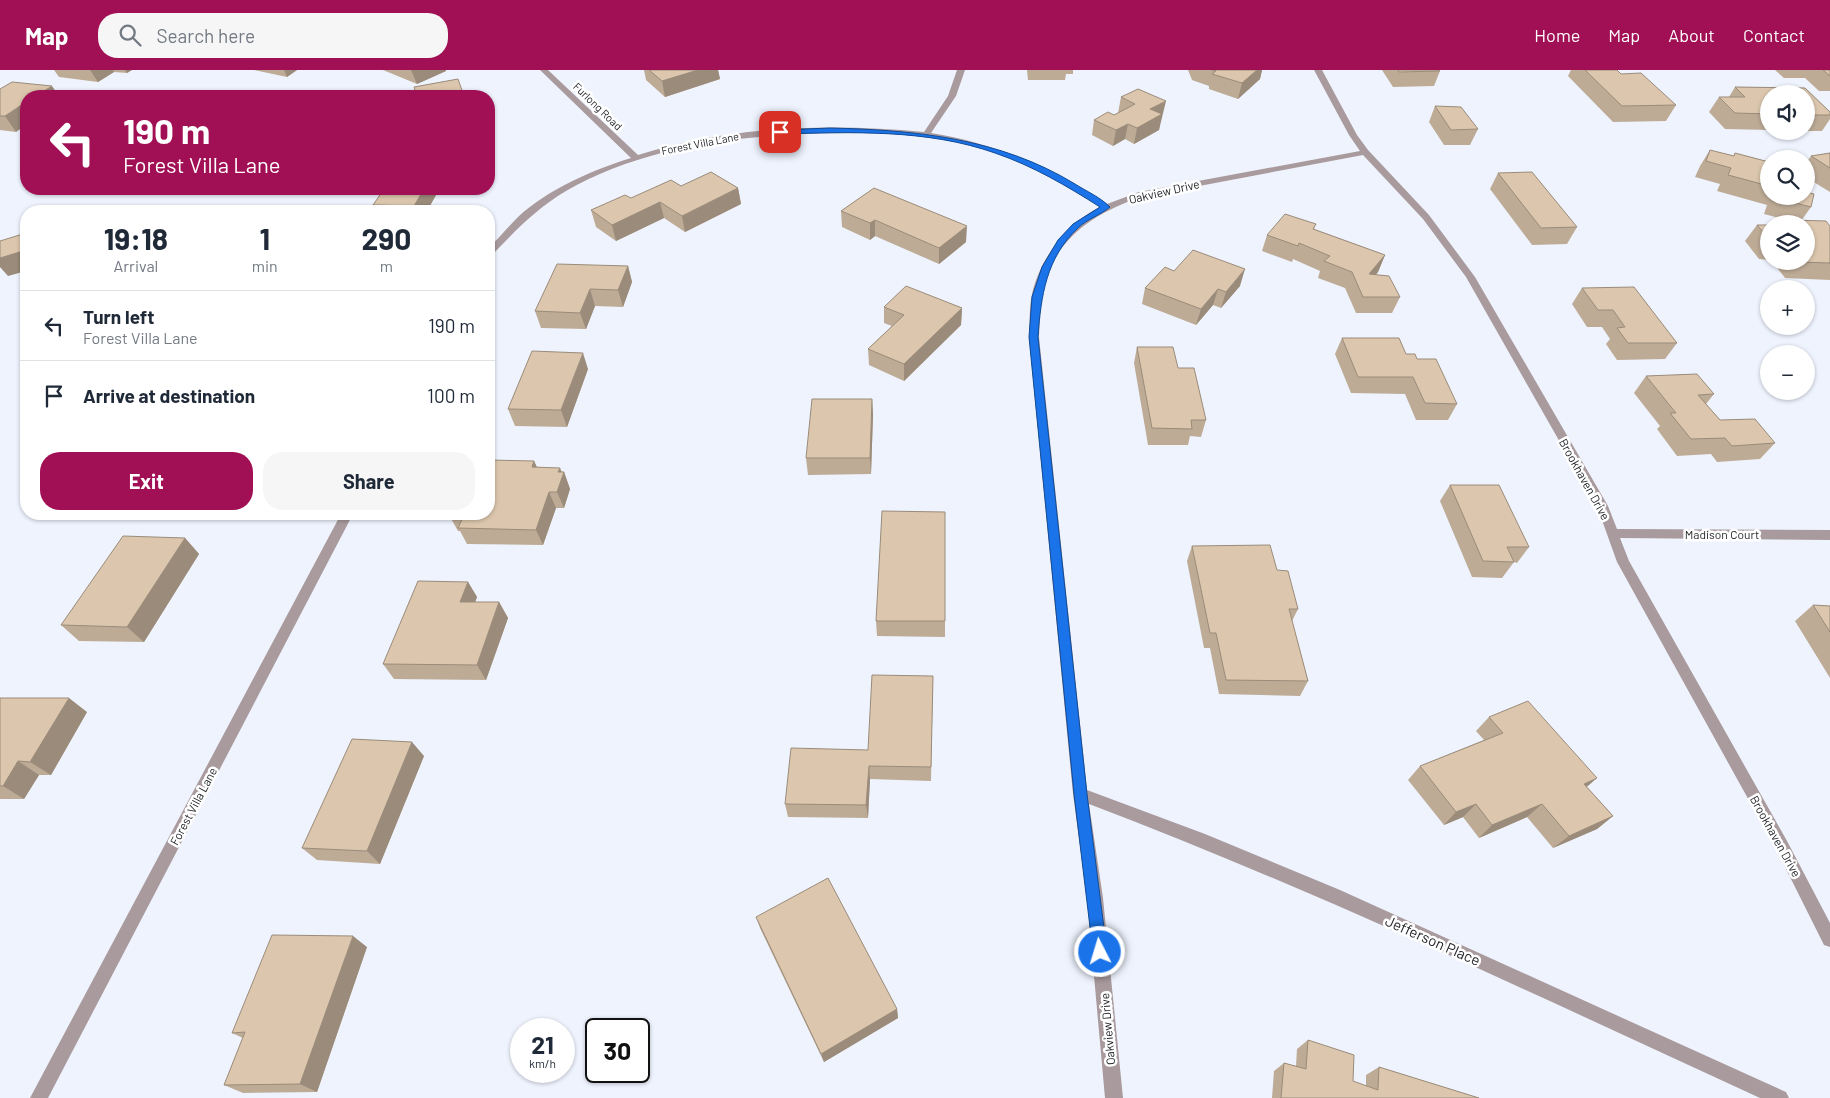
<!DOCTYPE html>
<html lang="en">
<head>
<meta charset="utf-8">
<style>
	:root { --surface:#fff; --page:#f6f6f7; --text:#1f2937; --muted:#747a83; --line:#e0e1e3; --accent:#a10f55 }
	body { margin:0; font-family:Barlow,sans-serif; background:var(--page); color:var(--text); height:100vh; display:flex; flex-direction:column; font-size:19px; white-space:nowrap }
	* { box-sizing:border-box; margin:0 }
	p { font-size:16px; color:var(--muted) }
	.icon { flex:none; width:28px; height:28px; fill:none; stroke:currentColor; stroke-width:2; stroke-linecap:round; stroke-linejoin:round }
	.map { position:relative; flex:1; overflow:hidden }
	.side { position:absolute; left:20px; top:135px; width:475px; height:315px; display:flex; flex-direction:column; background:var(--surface); border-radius:20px; box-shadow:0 1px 4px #0004 }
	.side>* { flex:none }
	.guide { position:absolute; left:20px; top:20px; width:475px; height:105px; border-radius:20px; box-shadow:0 1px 4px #0004; background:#a10f55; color:#fff; overflow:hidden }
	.tools { position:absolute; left:1760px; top:15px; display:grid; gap:10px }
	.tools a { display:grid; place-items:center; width:55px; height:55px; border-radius:50%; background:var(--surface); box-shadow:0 1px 4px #0004; font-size:25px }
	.speed { position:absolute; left:510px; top:948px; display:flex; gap:10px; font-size:25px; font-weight:700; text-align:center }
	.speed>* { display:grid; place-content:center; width:65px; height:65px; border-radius:50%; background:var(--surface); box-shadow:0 1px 4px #0004; line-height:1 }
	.speed small { font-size:12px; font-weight:400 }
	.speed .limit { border:2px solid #111; border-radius:8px; background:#fff; color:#111 }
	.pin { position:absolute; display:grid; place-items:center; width:42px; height:42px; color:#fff; margin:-21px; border-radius:10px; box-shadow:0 2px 8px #0006 }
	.me { position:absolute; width:55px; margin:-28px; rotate:355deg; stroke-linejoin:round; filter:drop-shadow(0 0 4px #0008) }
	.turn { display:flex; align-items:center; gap:18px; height:105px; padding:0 20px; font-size:22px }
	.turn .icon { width:65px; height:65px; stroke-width:2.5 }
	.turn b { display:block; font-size:35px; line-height:42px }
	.eta { display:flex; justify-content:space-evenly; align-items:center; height:85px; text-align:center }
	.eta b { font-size:30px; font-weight:700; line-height:35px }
	.action { display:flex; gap:10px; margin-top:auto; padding:10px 20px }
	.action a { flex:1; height:58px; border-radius:20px; background:var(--accent); color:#fff; font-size:20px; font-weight:700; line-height:58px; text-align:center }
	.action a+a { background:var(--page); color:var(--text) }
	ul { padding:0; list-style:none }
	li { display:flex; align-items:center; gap:15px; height:70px; padding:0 20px; border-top:1px solid var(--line) }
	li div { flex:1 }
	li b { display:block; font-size:19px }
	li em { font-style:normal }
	header { display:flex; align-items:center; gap:30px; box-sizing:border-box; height:70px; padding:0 25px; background:var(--accent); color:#fff }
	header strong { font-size:24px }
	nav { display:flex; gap:28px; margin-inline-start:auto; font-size:18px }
	.search { width:350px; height:45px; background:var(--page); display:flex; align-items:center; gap:12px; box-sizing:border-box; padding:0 18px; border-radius:20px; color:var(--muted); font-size:19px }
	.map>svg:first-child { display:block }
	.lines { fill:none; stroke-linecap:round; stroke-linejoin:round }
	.street { fill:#a99a9d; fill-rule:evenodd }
	.wall { fill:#bdab96 }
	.shaded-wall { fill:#9a8b7a }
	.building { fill:#dcc7ae; stroke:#9a8b7a }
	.route { fill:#1a73e8; stroke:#114b97 }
	.labels { text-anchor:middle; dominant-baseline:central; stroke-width:5; stroke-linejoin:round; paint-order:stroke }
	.far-street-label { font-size:11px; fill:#1f2125; stroke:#fff }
	.street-label { font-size:12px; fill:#1f2125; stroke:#fff }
	.near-street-label { font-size:15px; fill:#1f2125; stroke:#fff }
</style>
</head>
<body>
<header>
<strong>Map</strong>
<div class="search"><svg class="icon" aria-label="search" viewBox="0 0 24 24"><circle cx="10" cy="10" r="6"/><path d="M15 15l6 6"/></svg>Search here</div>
<nav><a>Home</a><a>Map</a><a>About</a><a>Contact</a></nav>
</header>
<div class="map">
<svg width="1830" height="1028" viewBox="0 0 1830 1028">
	<rect width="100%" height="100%" fill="#eef3fe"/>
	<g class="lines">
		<path class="street" d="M540,0h8l90,85c90,-29 192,-32 286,-23l24,-36 9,-26h8l-9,26 -25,37c65,10 121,37 176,71l32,-12 221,-41 -11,-16 -35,-65h8l35,65 11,15 61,65 46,62 133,229 9,23 213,1v10l-210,-2 9,23 158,280 43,82v24l-6,-2 -47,-94 -160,-289 -19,-53 -132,-232 -43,-58 -60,-64 -222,42c-49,17 -89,43 -99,98 -3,13 -2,28 -3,42l48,453 118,44 135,56 446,202 3,6h-29c-222,-102 -442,-207 -671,-294l14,94 20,200h-18l-18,-200 -14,-104 -44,-457c1,-14 0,-29 3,-43 8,-36 35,-71 68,-87 -38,-24 -78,-47 -121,-60 -43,-12 -90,-14 -135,-14 -94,1 -195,10 -278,58 -29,17 -51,40 -74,64l-3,1v-8c10,-10 19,-21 29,-31 30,-28 75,-47 113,-59z
			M341,444h12l-305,584h-18z"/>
	</g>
	<path class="wall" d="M54,0h78l-5,3 -13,-1 -16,10 -39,-5z
		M254,0h43l-10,7z
		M383,0h63v1l-29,13z
		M644,0h74l2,9 -55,18 -19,-17z
		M1027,0h46v4h-7l-1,6h-37z
		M1188,0h74l-2,9 -22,20 -29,-10v-3l-17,-6z
		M1382,0h57l1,1 -6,15 -41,1z
		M1571,0h46l4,4 55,31 -10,16 -53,1 -45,-46z
		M1775,0h55v21h-11l-14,-13h-21z
		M1735,17l70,1 25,24v7l-8,12h-16v-37h-37v36l-44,-1 -16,-17 10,-15h10z
		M0,19l16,43 -16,-2z
		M1121,27l41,19 -1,1 -2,13 -25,14 -9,-5 -12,7 -21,-11 2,-15 20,-5 4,-2z
		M1435,36l43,23 -8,16h-26l-15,-23z
		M1710,80l23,6 2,-3 34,9v34h37l5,11 -10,14 29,5v54l-45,-2 -13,-17h34v-37h-18l2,-3 -26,-7 3,-9 -50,-14 3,-7 -25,-7 5,-11z
		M1830,83v39l-18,-11v3l-6,7v-28l5,-7z
		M1498,103l79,54 -10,17 -35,1 -42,-56z
		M681,116l57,2 3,16 -56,28 -21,-14 -48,23 -20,-14 -5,-17 40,-12z
		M384,119h66l-3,6h-11l-9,16h-51l-3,-6z
		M841,141l125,31 -27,22 -64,-28 -5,4 -28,-13z
		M1316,154l-2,5 71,26 -7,17 -3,3 25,22 -8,16h-36l-11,-25 -27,-10 2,-7 -27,-12 -1,3 -30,-11 5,-16z
		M1757,155h12v35l-10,-1 -14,-18z
		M628,196l4,16 -9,25 -28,-1 -9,23 -45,-1 -6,-17z
		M1174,201l66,15 -19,22 -8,-3 -17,20 -54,-21 3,-16z
		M1582,218l95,55 -12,16 -48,1 -11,-16 4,-5 -8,-12h-15l-15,-23z
		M884,237l78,1 -1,17 -57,56 -35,-16 -1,-16 24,-23 -8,-3z
		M1342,268l64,16 11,5 40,45 -9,16h-32l-11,-26 -54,-1 -16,-39z
		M1137,277l41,21 28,52 -5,17 -11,-1 -2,9h-40l-14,-82z
		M588,299l-21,58 -52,-1 -7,-17z
		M1646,306l68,18 -8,10 14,16 55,23 -15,16 -43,3 -6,-8 -34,2 -20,-27 3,-3 -26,-33z
		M872,329l1,16 -2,59 -63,1 -2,-17z
		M534,391l3,6 27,5 6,17 -6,19h-8l-13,37 -76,-1 -7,-13h-2l-9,-16z
		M1450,415l79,62 -12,16 -3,-1 -12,16 -30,-1 -32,-76z
		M185,468l14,16 -55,88 -65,-1 -18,-16z
		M1192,476l85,24 21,39 -6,12 16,60 -8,15 -81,-2 -9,-46h-6l-17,-87z
		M468,512l9,15 -2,5h24l9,16 -22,62 -92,-1 -11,-15z
		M1813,535l17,1v72l-35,-57z
		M876,551h69v16l-68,-1z
		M933,606l-2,105 -61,-2 -2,39 -80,-1 -3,-13 83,-54z
		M0,628l87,14 -36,63h-12l-15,24h-24z
		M1489,647l98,70 26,29 -16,13 -44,19 -26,-31 -48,21 -16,-21 -19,8 -36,-45 12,-14 64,-26 -8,-9z
		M424,686l-44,108 -63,-4 -15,-12z
		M756,847l141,92 1,9 -74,44 -64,-134z
		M367,877l-50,145 -74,1 -19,-8 19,-47 -11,-5z
		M1308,970l45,41 13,5v-11l13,-8 100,31h-207l2,-27 10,-8 12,3 1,-17z"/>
	<path class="shaded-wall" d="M90,0h23l1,2 -16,10z
		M125,0h7l-5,3z
		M284,0h13l-10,7z
		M411,0h35v1l-29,13z
		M698,0h20l2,9 -55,18 -3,-16z
		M1257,0h5l-2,9 -22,20 4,-16z
		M52,16l7,10h-23z
		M1166,31l-7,29 -25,14 3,-16 13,-19z
		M26,32v23l-10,7 -11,-16z
		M1128,54l-3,15 -12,7 3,-16z
		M738,118l3,16 -56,28 -3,-16z
		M424,119h10l2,6 -9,16h-11l-2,-5z
		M444,119h6l-3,6z
		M660,132l4,16 -48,23 -4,-16z
		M875,150v16l-5,4v-17z
		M967,156l-1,16 -27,22v-16z
		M26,180v21l-18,5 -8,-9v-9z
		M1385,185l-7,17 -16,19 7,-17z
		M628,196l4,16 -9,25 -5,-17z
		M1245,199l-5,17 -19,22 5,-16z
		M590,219l5,17 -9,23 -6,-16z
		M1218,219l-5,16 -17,20 5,-16z
		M962,238l-1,17 -57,56v-17z
		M583,283l5,16 -21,58 -6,-17z
		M872,329l1,16 -2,59 -1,-16z
		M534,391l7,16 -9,-10z
		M560,398l3,7 1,-3 6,17 -6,19 -7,-16 1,-20z
		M549,422l7,16 -13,37 -7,-15z
		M185,468l14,16 -55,88 -17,-15z
		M468,512l9,15 -7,20 -10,-15z
		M499,532l9,16 -22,62 -9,-15z
		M69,628l18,14 -36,63 -21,-13z
		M412,672l12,14 -44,108 -13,-13z
		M18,691l21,14 -15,24 -21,-13z
		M869,696l1,13 -2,39 -2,-13z
		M1597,708l-16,14 3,-8z
		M1476,734l-13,13 -19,8 12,-13z
		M1542,734l-15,13 -48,21 13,-13z
		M1613,746l-16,13 -44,19 16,-12z
		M353,866l14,11 -50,145 -17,-8z
		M897,939l1,9 -74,44 -3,-8z"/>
	<path class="building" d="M649,0h49l-36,11z
		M1212,0h45l-15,13 -30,-9 4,-3z
		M1398,0h41l1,1 -41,1z
		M1585,0h32l4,4 20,-1 35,32 -54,1z
		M1823,0h7v6z
		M458,9l6,17h-47l-3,-9z
		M12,12l40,4 -16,10h-10v6l-21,14h-5v-27z
		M1735,17l70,1 25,24v3h-24v-21h-37v20l-34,-1 -16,-16h26z
		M1138,19l28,12 -16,8 12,5 -25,14 -9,-4 -12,6 -22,-10 14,-8 6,3 21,-11 -14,-7z
		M1435,36l26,1 17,22 -27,1z
		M1710,80l24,6 1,-3 34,9v24l-41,-11 3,-7 -25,-7z
		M1830,83v15l-19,-12z
		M711,102l27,16 -56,28 -22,-14 -48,23 -21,-15 34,-15 6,3 40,-18 10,6z
		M1532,102l45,55 -36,1 -43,-55z
		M1806,102l8,2 -2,10 -6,-1z
		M874,118l93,38 -28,22 -64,-28 -5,3 -29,-12z
		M384,119h40l-10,17 -41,-1z
		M1806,122l8,2 -3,13 -35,-9v-2h30z
		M1285,144l31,10 -3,5 72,26 -16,19 20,2 11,21h-37l-11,-25 -28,-11 6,-5 -31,-13 -1,3 -31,-11z
		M1791,150l35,1 4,5v37l-31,-1 7,-1v-37h-12z
		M1757,155h12v14z
		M26,163v17l-26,8v-17z
		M1193,180l52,19 -19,23 -8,-3 -17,20 -56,-21 20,-21 9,4z
		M557,194l71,2 -10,24 -28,-1 -10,24 -45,-2z
		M906,216l56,22 -58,56 -36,-15 36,-34 -20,-8z
		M1634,217l43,56h-49l-11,-15 8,-1 -12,-17h-15l-16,-22z
		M1342,268h57l7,16h9l2,5h19l21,45 -32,-1 -12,-26h-55z
		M1137,277h36l5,21h16l12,52h-15l1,9 -40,-1z
		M532,281l51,2 -22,57 -53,-1z
		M1697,304l17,20 -16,1 22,25 35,-1 20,24 -43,3 -7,-8 -34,1 -21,-26h6l-30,-37z
		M812,329h60l-2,59h-64z
		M489,390l45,1 -2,6 28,1 -2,4h6l-7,20h-8l-13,38 -78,-2 6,-13h-15l1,-1h39z
		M1450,415h49l30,62h-22l7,15 -31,-1z
		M882,441l63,1v109h-69z
		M123,466l62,2 -58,89 -66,-2z
		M1270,475l7,25 11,1 10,38h-9l19,72 -82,-1 -10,-47h-6l-18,-87z
		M418,511l50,1 -8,20h39l-22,63 -94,-1z
		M1813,535l17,1v26z
		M872,605l61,1 -2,91 -62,-1 -3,39 -81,-1 6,-56 77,2z
		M0,628h69l-39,64 -12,-1 -15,25h-3z
		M1528,631l69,77 -13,6 29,32 -44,20 -27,-32 -50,21 -16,-21 -20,8 -36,-46 83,-33 -14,-16z
		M352,669l60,3 -45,109 -65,-3z
		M828,808l69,131 -76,45 -65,-137z
		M272,865l81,1 -53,148 -76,1 21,-53 -13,1z
		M1308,970l46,15 -1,26 25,9 1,-23 100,31h-198l3,-35 22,6z"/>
	<path class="route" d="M830,58c85,2 170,10 245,56 11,7 25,13 35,23 -9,8 -23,12 -32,21 -32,30 -37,68 -40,109l49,457 20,158 -2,5 -5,3 -5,-3 -2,-5 -19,-158 -45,-457 3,-40 10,-30 16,-27 15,-16 27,-17c-33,-21 -67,-41 -105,-54 -68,-24 -144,-21 -215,-19l-4,-2 4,-2z"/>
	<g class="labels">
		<g class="far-street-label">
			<text transform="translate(598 36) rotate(44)">Furlong Road</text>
			<text transform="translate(700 73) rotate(-11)">Forest Villa Lane</text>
		</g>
		<g class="street-label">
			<text transform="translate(1164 121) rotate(-13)">Oakview Drive</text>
			<text transform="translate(1585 409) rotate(61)">Brookhaven Drive</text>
			<text x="1722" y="464">Madison Court</text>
			<text transform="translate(193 736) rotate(-62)">Forest Villa Lane</text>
			<text transform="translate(1776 766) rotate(61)">Brookhaven Drive</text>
			<text transform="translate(1107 959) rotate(-95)">Oakview Drive</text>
		</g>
		<g class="near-street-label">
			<text transform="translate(1433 870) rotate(24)">Jefferson Place</text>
		</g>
	</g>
</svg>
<div class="tools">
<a><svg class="icon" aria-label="sound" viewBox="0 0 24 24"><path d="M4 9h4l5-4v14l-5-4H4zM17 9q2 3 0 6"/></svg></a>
<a><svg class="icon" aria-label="search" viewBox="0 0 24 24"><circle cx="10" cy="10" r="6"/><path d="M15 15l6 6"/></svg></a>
<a><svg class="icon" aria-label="layers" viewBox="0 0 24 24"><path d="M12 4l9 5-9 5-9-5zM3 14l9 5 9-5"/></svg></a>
<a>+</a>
<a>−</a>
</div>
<div class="speed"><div>21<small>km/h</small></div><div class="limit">30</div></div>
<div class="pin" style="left:780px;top:62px;background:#d93025"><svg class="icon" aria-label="arrive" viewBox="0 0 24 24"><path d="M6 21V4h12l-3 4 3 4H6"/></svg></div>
<svg class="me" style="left:1100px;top:882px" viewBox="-20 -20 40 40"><circle r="17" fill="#1a73e8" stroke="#fff" stroke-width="3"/><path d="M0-11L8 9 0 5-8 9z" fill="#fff"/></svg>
<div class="guide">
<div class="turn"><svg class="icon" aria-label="left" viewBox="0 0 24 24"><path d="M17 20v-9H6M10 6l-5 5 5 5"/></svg><div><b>190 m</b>Forest Villa Lane</div></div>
</div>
<section class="side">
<div class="eta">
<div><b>19:18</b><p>Arrival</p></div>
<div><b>1</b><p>min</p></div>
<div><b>290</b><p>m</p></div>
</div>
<ul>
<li><svg class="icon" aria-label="left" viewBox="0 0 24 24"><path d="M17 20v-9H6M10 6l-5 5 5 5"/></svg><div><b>Turn left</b><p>Forest Villa Lane</p></div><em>190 m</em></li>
<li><svg class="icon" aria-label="arrive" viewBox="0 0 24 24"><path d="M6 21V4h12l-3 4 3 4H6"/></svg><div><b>Arrive at destination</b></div><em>100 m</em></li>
</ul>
<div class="action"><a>Exit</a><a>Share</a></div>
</section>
</div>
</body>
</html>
